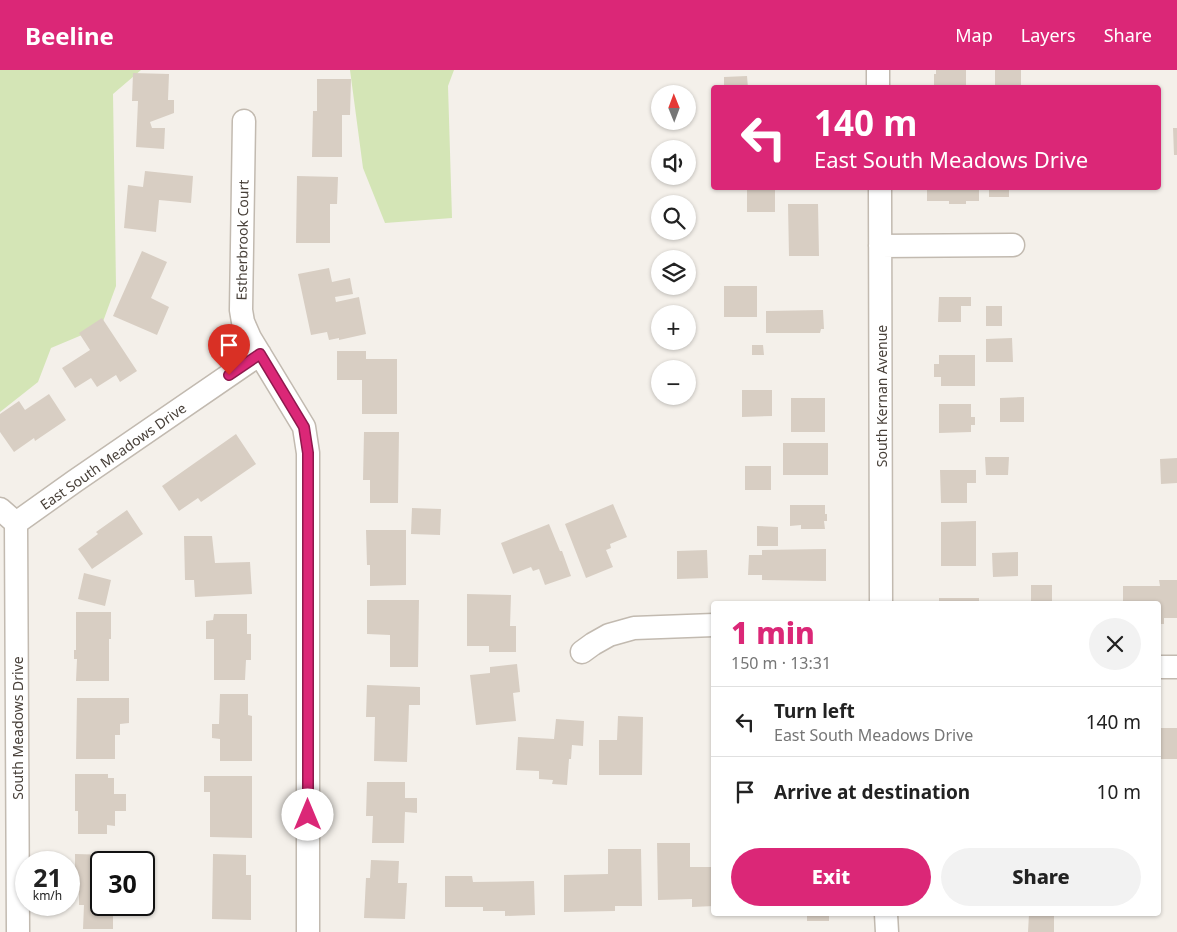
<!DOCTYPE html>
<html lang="en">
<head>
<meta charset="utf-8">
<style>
	:root { --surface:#fff; --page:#f2f2f2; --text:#222; --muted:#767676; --line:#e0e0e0; --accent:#db2777 }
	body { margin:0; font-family:"Noto Sans",sans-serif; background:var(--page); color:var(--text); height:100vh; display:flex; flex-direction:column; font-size:19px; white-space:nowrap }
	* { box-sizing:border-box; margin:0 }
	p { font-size:16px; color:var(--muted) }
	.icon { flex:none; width:28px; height:28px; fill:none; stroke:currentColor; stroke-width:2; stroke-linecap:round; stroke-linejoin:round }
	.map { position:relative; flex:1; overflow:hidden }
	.side { position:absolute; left:711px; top:531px; width:450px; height:315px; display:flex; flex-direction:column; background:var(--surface); border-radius:5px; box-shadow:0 1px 4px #0004 }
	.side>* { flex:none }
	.guide { position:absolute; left:711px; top:15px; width:450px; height:105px; border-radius:5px; box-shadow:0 1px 4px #0004; background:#db2777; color:#fff; overflow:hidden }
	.needle { width:32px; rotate:359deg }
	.buttons { position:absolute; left:651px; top:15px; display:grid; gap:10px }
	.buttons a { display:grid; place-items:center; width:45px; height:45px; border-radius:50%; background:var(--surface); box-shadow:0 1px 4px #0004; font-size:25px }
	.speed { position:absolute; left:15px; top:781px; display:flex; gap:10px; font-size:25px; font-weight:700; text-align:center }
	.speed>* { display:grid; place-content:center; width:65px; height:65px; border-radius:50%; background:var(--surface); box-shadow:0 1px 4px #0004; line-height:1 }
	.speed small { font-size:12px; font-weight:400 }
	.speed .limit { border:2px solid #111; border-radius:8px; background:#fff; color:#111 }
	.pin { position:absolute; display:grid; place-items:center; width:42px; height:42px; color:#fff; margin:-51px -21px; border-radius:50% 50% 50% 0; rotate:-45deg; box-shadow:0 0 5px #0007 }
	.pin .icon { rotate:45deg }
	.me { position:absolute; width:55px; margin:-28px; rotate:0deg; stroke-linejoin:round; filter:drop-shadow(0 0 4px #0008) }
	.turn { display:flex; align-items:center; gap:18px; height:105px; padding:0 20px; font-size:22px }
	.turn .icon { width:65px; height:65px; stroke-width:2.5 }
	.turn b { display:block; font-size:35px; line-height:42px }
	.round { display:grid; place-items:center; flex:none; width:52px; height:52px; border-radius:26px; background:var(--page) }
	.summary { display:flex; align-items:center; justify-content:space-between; height:85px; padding:0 20px }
	h1 { font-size:30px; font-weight:800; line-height:38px; color:var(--accent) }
	.button { display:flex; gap:10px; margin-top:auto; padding:10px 20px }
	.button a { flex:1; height:58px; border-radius:30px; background:var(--accent); color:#fff; font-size:20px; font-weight:800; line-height:58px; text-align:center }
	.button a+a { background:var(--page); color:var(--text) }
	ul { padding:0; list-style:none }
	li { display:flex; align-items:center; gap:15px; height:70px; padding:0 20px; border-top:1px solid var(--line) }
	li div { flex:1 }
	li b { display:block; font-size:19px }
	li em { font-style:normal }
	header { display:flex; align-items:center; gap:30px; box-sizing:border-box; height:70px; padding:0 25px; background:var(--accent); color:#fff }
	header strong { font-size:24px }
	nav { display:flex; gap:28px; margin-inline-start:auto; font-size:18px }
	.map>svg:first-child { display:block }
	.green { fill:#d4e5b6 }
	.building { fill:#d8cec3 }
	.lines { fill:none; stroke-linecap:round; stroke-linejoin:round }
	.street-casing { stroke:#c2bab0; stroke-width:25 }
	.street { stroke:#fff; stroke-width:22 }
	.route-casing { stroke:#8e194d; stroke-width:12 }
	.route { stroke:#db2777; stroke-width:9 }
	.labels { text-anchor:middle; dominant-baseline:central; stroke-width:4; stroke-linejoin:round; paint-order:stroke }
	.street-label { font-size:14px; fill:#484039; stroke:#fff }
</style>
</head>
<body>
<header>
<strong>Beeline</strong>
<nav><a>Map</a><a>Layers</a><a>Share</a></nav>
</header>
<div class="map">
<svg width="1177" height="862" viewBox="0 0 1177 862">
	<rect width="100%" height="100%" fill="#f4f0ea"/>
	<path class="green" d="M0,0h141l-28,24 3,192 -15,41 -50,21 -13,34 -38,30z
		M350,0h104l-6,16 4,132 -67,5 -22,-55z"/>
	<path class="building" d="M936,0h30v16h-32v-12h2z
		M995,0h26v18h-26z
		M133,3l36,1 -1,26h6v13l-24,9 2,6h13l-1,21 -28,-2 2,-46h-6z
		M747,6l1,12h-24v-11z
		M317,9h34l-1,36h-8v42h-30l1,-46h4z
		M1173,58h4v27h-3z
		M145,101l48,5 -2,27 -32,-3 -3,32 -32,-4 4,-43 15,2z
		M297,106l41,1 -1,27h-7v39h-34z
		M747,118h28v24h-28z
		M927,118h52v13h-13v3h-17v-3h-22z
		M989,118h20v9h-20z
		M788,134h30l1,52h-30z
		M142,181l25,11 -16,36 18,9 -12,28 -44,-19z
		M329,198l3,14 18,-4 3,16 -18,3 1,5 23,-5 7,37 -27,6v-2l-10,2 -2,-8 -16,3 -13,-61z
		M724,216h33v31h-33z
		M939,227h32v9h-10v16h-23z
		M986,236h16v20h-16z
		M823,240l1,19h-3l-1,4h-54v-22z
		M102,248l35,53 -17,11 -4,-7 -19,12 -6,-9 -16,10 -13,-20 28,-18 -11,-17z
		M1012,268l1,24h-27v-23z
		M752,275h11l1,10h-12z
		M337,281h29v8h31v55h-35v-34h-25z
		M939,285h36v31h-34v-9h-7v-13h5z
		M742,320h30v26l-30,1z
		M49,324l17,26 -31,21 -1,-3 -20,14 -14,-20v-18l19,-13 6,9z
		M1024,327v25h-24v-24z
		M791,328h34v34h-34z
		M939,334h32v13h4v8h-4v7l-32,1z
		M364,362h35l-1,71h-28v-23h-7z
		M236,364l20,30 -55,38 -3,-4 -19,13 -17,-25z
		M783,373h45v32h-45z
		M985,387h24l-1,18h-22z
		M1177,388v25l-16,1 -1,-25z
		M745,396h26v24h-26z
		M940,400h36v13h-9v20h-26z
		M613,434l14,33 -17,7 1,4 -5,2 7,17 -27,11 -21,-54z
		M790,435h35v9h2v7h-3l1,8h-24v-4l-11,1z
		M412,438l29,1 -1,26 -29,-1z
		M127,440l16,24 -51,35 -14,-20 20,-15 -2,-2z
		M976,451v45h-35v-44z
		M549,454l11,27h2l9,25 -26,9 -6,-16 -6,2 -2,-4 -18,7 -12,-31z
		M757,456l21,1v19h-21z
		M366,460h40v55l-36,1v-21h-3z
		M184,466h28l3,27 35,-1 2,32 -57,3 -1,-17h-9z
		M826,479v32l-64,-1v-5h-14l1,-20h13v-5z
		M707,480l1,28 -31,1v-28z
		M1018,482v24l-25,1 -1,-24z
		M84,503l27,7 -6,26 -27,-7z
		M1159,510h18v38h-13v6h-5v-20h-36v-18h37z
		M1031,515h21v19h-21z
		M467,524l44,1 -1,31h6v26h-27v-6h-22z
		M939,528h40v6h-40z
		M367,530h52l-1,67h-28v-32l-23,-1z
		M76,542h35v27h-2v42h-33l1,-22h-3v-9h2z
		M214,544h33v20h4v26h-5l-1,20h-31v-41h-8v-18l7,-1z
		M517,594l3,28 -7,1 3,28 -40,4 -6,-50 20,-2v-6z
		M367,615l53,2v18h-11l-2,57 -33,-1 1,-44h-9z
		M220,624h28v21l4,1v45h-32v-22l-8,-1v-14h7z
		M77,628h52v25l-9,1v11h-5v24h-39z
		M618,646l25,1 -1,58h-43v-35h18z
		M556,649l28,2 -1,25 -11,-1 -1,14h-2l-2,26 -15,-1 1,-4 -14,-1v-8l-23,-1 2,-33 36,2z
		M1159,658h18v31h-18z
		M75,704h33v4h6v16h12v17h-11v15l-8,-1v9h-29v-23h-3z
		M204,706h48v62l-42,-1v-45h-6z
		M367,712h38v16h12v15l-12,-1 -1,31h-32l1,-27h-7z
		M657,773h33v24h24v39l-22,1v-8l-34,1z
		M608,779h33l1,57h-27v5l-51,1v-37l44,-1z
		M75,784l38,1v7h-12v43h12v24h-30l1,-24h-5v-16l-4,-1z
		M213,784l33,1v20h5v45l-39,-1z
		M371,790l28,1 -1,22h9l-2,36 -41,-1 2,-40h4z
		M445,806h27l1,6 61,-1 1,34 -30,1v-5h-22v-4h-38z
		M807,844h22v7h-22z
		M1029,844l25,1v17h-26z"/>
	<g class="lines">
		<defs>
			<path id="street" d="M878,0v18
				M244,51l-3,189 2,12 7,16 54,89 4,26v479
				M880,118l1,416
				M880,176l133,-1
				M0,439l16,14
				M16,453l2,409
				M16,453l59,-42 185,-127
				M582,582l11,-8 16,-9 25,-7 80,-3
				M1159,597h18
				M886,844l1,18"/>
		</defs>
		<use href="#street" class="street-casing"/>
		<use href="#street" class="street"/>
	</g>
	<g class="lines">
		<defs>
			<path id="route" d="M229,305l31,-21 44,73 4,26v362"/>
		</defs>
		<use href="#route" class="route-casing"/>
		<use href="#route" class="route"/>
	</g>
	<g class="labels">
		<g class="street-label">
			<text transform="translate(242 170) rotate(-89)">Estherbrook Court</text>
			<text transform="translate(881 326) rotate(-90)">South Kernan Avenue</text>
			<text transform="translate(113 386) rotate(-35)">East South Meadows Drive</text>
			<text transform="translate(17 658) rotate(-90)">South Meadows Drive</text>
		</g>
	</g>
</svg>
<div class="buttons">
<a><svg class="needle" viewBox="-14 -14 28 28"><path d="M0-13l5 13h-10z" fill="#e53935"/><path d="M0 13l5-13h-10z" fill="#767676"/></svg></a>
<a><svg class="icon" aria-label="sound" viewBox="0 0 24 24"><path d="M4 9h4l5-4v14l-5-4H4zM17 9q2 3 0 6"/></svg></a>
<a><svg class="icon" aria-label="search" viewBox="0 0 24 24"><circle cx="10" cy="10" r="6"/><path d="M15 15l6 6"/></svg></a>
<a><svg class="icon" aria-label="layers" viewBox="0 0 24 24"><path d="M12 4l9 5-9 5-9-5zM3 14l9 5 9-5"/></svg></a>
<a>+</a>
<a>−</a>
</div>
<div class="speed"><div>21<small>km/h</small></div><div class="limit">30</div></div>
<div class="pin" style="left:229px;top:305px;background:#d93025"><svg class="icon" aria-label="arrive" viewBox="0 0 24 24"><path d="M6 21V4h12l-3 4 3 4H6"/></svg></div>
<svg class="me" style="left:308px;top:745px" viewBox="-20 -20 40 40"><circle r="19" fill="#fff"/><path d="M0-13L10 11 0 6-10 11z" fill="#db2777"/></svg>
<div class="guide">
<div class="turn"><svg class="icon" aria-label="left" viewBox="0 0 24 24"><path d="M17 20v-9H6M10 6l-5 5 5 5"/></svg><div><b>140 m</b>East South Meadows Drive</div></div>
</div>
<section class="side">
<div class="summary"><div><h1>1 min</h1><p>150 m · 13:31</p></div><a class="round"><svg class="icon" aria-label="close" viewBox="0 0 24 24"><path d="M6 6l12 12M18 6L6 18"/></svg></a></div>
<ul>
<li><svg class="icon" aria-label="left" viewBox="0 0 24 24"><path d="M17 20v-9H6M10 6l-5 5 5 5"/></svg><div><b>Turn left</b><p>East South Meadows Drive</p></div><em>140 m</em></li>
<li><svg class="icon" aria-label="arrive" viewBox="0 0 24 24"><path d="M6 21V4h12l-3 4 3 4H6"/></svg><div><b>Arrive at destination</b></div><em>10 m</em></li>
</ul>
<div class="button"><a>Exit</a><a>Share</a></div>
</section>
</div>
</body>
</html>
